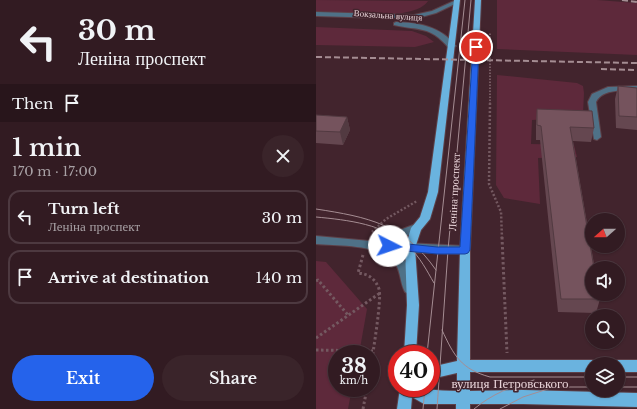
<!DOCTYPE html>
<html lang="en">
<head>
<meta charset="utf-8">
<style>
	:root { --surface:#321b22; --page:#3a242a; --text:#f1f3f6; --muted:#a8a1a5; --line:#4d3940; --accent:#2563eb }
	body { margin:0; font-family:"Libre Baskerville",serif; background:var(--page); color:var(--text); height:100vh; display:flex; flex-direction:column; font-size:15px; white-space:nowrap }
	* { box-sizing:border-box; margin:0 }
	p { font-size:13px; color:var(--muted) }
	.icon { flex:none; width:22px; height:22px; fill:none; stroke:currentColor; stroke-width:2; stroke-linecap:round; stroke-linejoin:round }
	.map { position:relative; flex:1; overflow:hidden }
	.side { display:flex; flex-direction:column; background:var(--surface); width:316px }
	.side>* { flex:none }
	.hud { background:#321b22; color:var(--text); overflow:hidden }
	.needle { width:26px; rotate:249deg }
	.tools { position:absolute; left:269px; top:213px; display:grid; gap:8px }
	.tools a { display:grid; place-items:center; width:40px; height:40px; border-radius:50%; background:var(--surface); box-shadow:0 1px 3px #0004,0 0 0 1px var(--line); font-size:20px }
	.speed { position:absolute; left:12px; top:345px; display:flex; gap:8px; font-size:20px; font-weight:700; text-align:center }
	.speed>* { display:grid; place-content:center; width:52px; height:52px; border-radius:50%; background:var(--surface); box-shadow:0 1px 3px #0004,0 0 0 1px var(--line); line-height:1 }
	.speed small { font-size:10px; font-weight:400 }
	.speed .limit { border:6px solid #d22; background:#fff; color:#111 }
	.pin { position:absolute; display:grid; place-items:center; width:34px; height:34px; color:#fff; margin:-17px; border:2px solid #fff; border-radius:50%; box-shadow:0 1px 4px #0007 }
	.me { position:absolute; width:44px; margin:-22px; rotate:94deg; stroke-linejoin:round; filter:drop-shadow(0 0 3px #0008) }
	.turn { display:flex; align-items:center; gap:14px; height:84px; padding:0 12px; font-size:18px }
	.turn .icon { width:52px; height:52px; stroke-width:2.5 }
	.turn b { display:block; font-size:28px; line-height:34px }
	.then { display:flex; align-items:center; height:38px; padding:0 12px; background:#0003; gap:8px; font-size:15px }
	.round { display:grid; place-items:center; flex:none; width:42px; height:42px; border-radius:21px; background:var(--page) }
	.overview { display:flex; align-items:center; justify-content:space-between; height:68px; padding:0 12px }
	h1 { font-size:24px; font-weight:600; line-height:30px }
	.primary-button { display:flex; gap:8px; margin-top:auto; padding:8px 12px }
	.primary-button a { flex:1; height:46px; border-radius:24px; background:var(--accent); color:#fff; font-size:16px; font-weight:600; line-height:46px; text-align:center }
	.primary-button a+a { background:var(--page); color:var(--text) }
	ul { padding:0; list-style:none }
	li { display:flex; align-items:center; gap:12px; height:54px; margin:0 8px 6px; padding:0 4px; border:2px solid var(--line); border-radius:12px }
	li div { flex:1 }
	li b { display:block; font-size:15px }
	li em { font-style:normal }
	main { display:flex; flex:1; min-height:0 }
	.map>svg:first-child { display:block }
	.green { fill:#5e293b }
	.lines { fill:none; stroke-linecap:round; stroke-linejoin:round }
	.minor-casing { stroke:#5d4048; stroke-width:2 }
	.major-casing { stroke:#5d4048; stroke-width:2 }
	.path-far2 { stroke:#745961; stroke-width:2; stroke-dasharray:1.5 1.5; stroke-linecap:butt }
	.path-far1 { stroke:#745961; stroke-width:2.5; stroke-dasharray:2 2; stroke-linecap:butt }
	.path { stroke:#745961; stroke-width:3; stroke-dasharray:2.5 2.5; stroke-linecap:butt }
	.minor { fill:#4f7187; fill-rule:evenodd }
	.major { fill:#6ab3df; fill-rule:evenodd }
	.tram { stroke:#a58d93; stroke-width:1 }
	.rail { stroke:#a58d93; stroke-width:2; stroke-dasharray:6 3; stroke-linecap:butt }
	.wall { fill:#654750 }
	.shaded-wall { fill:#523a41 }
	.building { fill:#75535d; stroke:#523a41 }
	.route { fill:#2563eb; stroke:#184099 }
	.labels { text-anchor:middle; dominant-baseline:central; stroke-width:3; stroke-linejoin:round; paint-order:stroke }
	.far-street-label { font-size:9px; fill:#e8d3d8; stroke:#42242d }
	.street-label { font-size:11px; fill:#e8d3d8; stroke:#42242d }
	.near-street-label { font-size:13px; fill:#e8d3d8; stroke:#42242d }
</style>
</head>
<body>
<main>
<section class="side">
<div class="hud">
<div class="turn"><svg class="icon" aria-label="left" viewBox="0 0 24 24"><path d="M17 20v-9H6M10 6l-5 5 5 5"/></svg><div><b>30 m</b>Леніна проспект</div></div>
<div class="then">Then<svg class="icon" aria-label="arrive" viewBox="0 0 24 24"><path d="M6 21V4h12l-3 4 3 4H6"/></svg></div>
</div>
<div class="overview"><div><h1>1 min</h1><p>170 m · 17:00</p></div><a class="round"><svg class="icon" aria-label="close" viewBox="0 0 24 24"><path d="M6 6l12 12M18 6L6 18"/></svg></a></div>
<ul>
<li><svg class="icon" aria-label="left" viewBox="0 0 24 24"><path d="M17 20v-9H6M10 6l-5 5 5 5"/></svg><div><b>Turn left</b><p>Леніна проспект</p></div><em>30 m</em></li>
<li><svg class="icon" aria-label="arrive" viewBox="0 0 24 24"><path d="M6 21V4h12l-3 4 3 4H6"/></svg><div><b>Arrive at destination</b></div><em>140 m</em></li>
</ul>
<div class="primary-button"><a>Exit</a><a>Share</a></div>
</section>
<div class="map">
<svg width="321" height="409" viewBox="0 0 321 409">
	<rect width="100%" height="100%" fill="#42242d"/>
	<path class="green" d="M0,0l112,1c-15,22 -87,11 -112,10z
		M181,0h100l40,3v52l-140,-6z
		M0,27l96,4 14,5 8,6 -19,5 -99,-2z
		M181,75l80,8 6,3 1,7 -1,21 -13,4 -38,2 -1,24 43,1 3,12 -39,1 2,46 -36,-6 -8,-13z
		M0,261l10,1 41,47 -8,45h-22v34h15l-4,21h-32z"/>
	<g class="lines">
		<defs>
			<path id="minor" d="M138,1l5,1 -23,11 -22,6 -98,-3v-4l98,3 18,-4z
				M80,22c24,1 44,4 60,24l-4,2h-3c-20,-23 -29,-17 -55,-23v-2z
				M321,86v4c-13,1 -34,-2 -41,12l5,35 -4,3 -3,-1 -6,-37 4,-8 16,-7z
				M100,224l4,1 1,3 -1,3 -33,11 78,4 4,1 1,3 -1,3 -4,1 -67,-2c10,10 13,23 17,37l-2,3 -4,2 -4,-2c-5,-9 -4,-20 -10,-29 -14,-19 -57,-17 -79,-19v-8l54,5z"/>
			<path id="major" d="M138,0h6l-22,192 -8,27 -9,11 -6,18 4,57 -3,49h-12l3,-49 -2,-57 6,-20 9,-11 8,-25z
				M159,0h6l-11,250v110h122l5,2 1,2h-6v8h-122v19l53,-1 114,3v14l-114,-3h-53v5h-14v-5h-32l-12,-7 -1,12h-14l3,-21c20,0 37,3 57,3v-18l-26,6v-12l26,-6 3,-111z
				M302,360h19v12h-19v-8h-6l1,-2z"/>
		</defs>
		<use href="#minor" class="minor-casing"/>
		<use href="#major" class="major-casing"/>
		<path class="path-far2" d="M174,104v-72"/>
		<path class="path-far1" d="M174,103l-1,81 12,28 1,26
			M56,232l14,-13 31,-18"/>
		<path class="path" d="M186,237l5,116
			M47,255l-5,18c10,1 17,5 21,16 3,10 -6,62 -8,77
			M0,281l2,-1 30,35
			M0,338l64,-45
			M0,350l57,1
			M47,409l4,-21"/>
		<use href="#minor" class="minor"/>
		<use href="#major" class="major"/>
		<path class="tram" d="M0,209c52,8 88,15 120,61
			M0,217c32,3 69,7 93,30 11,10 18,24 25,36
			M126,330c12,26 19,39 48,47h102
			M111,354l38,-354
			M302,377h19
			M302,387h19
			M107,409l2,-21
			M121,409l11,-159 23,-250
			M158,409c18,-15 38,-23 60,-29
			M184,409l23,-12 31,-10h38"/>
		<path class="rail" d="M306,0l15,2
			M0,57l321,6
			M285,69l36,1"/>
	</g>
	<path class="wall" d="M302,86l19,2v42l-21,-2 -1,-29z
		M221,109l57,19 -3,14 -18,-1 27,158 -4,14 -38,-1 -18,-172h-4v-17z
		M0,115l31,2 3,13 -7,15 -27,-2z"/>
	<path class="shaded-wall" d="M31,117l3,13 -7,15 -3,-13z"/>
	<path class="building" d="M302,86l19,2v29l-18,-1z
		M221,109l55,2 2,17 -24,-1 24,141h-2v26h7l1,5h-39l-20,-173 -4,-1z
		M0,115l31,2 -7,15 -24,-1z"/>
	<path class="route" d="M160,45l3,2 -9,203 -2,3 -3,1h-28l-52,-5 -1,-3 1,-2 4,-2 48,5h23l13,-200z"/>
	<g class="labels">
		<g class="far-street-label">
			<text transform="translate(72 15) rotate(4)">Вокзальна вулиця</text>
		</g>
		<g class="street-label">
			<text transform="translate(138 192) rotate(-87)">Леніна проспект</text>
		</g>
		<g class="near-street-label">
			<text x="194" y="383">вулиця Петровського</text>
		</g>
	</g>
</svg>
<div class="tools">
<a><svg class="needle" viewBox="-14 -14 28 28"><path d="M0-13l5 13h-10z" fill="#e53935"/><path d="M0 13l5-13h-10z" fill="#a8a1a5"/></svg></a>
<a><svg class="icon" aria-label="sound" viewBox="0 0 24 24"><path d="M4 9h4l5-4v14l-5-4H4zM17 9q2 3 0 6"/></svg></a>
<a><svg class="icon" aria-label="search" viewBox="0 0 24 24"><circle cx="10" cy="10" r="6"/><path d="M15 15l6 6"/></svg></a>
<a><svg class="icon" aria-label="layers" viewBox="0 0 24 24"><path d="M12 4l9 5-9 5-9-5zM3 14l9 5 9-5"/></svg></a>
</div>
<div class="speed"><div>38<small>km/h</small></div><div class="limit">40</div></div>
<div class="pin" style="left:160px;top:47px;background:#d93025"><svg class="icon" aria-label="arrive" viewBox="0 0 24 24"><path d="M6 21V4h12l-3 4 3 4H6"/></svg></div>
<svg class="me" style="left:73px;top:246px" viewBox="-20 -20 40 40"><circle r="19" fill="#fff"/><path d="M0-13L10 11 0 6-10 11z" fill="#2563eb"/></svg>
</div>
</main>
</body>
</html>
